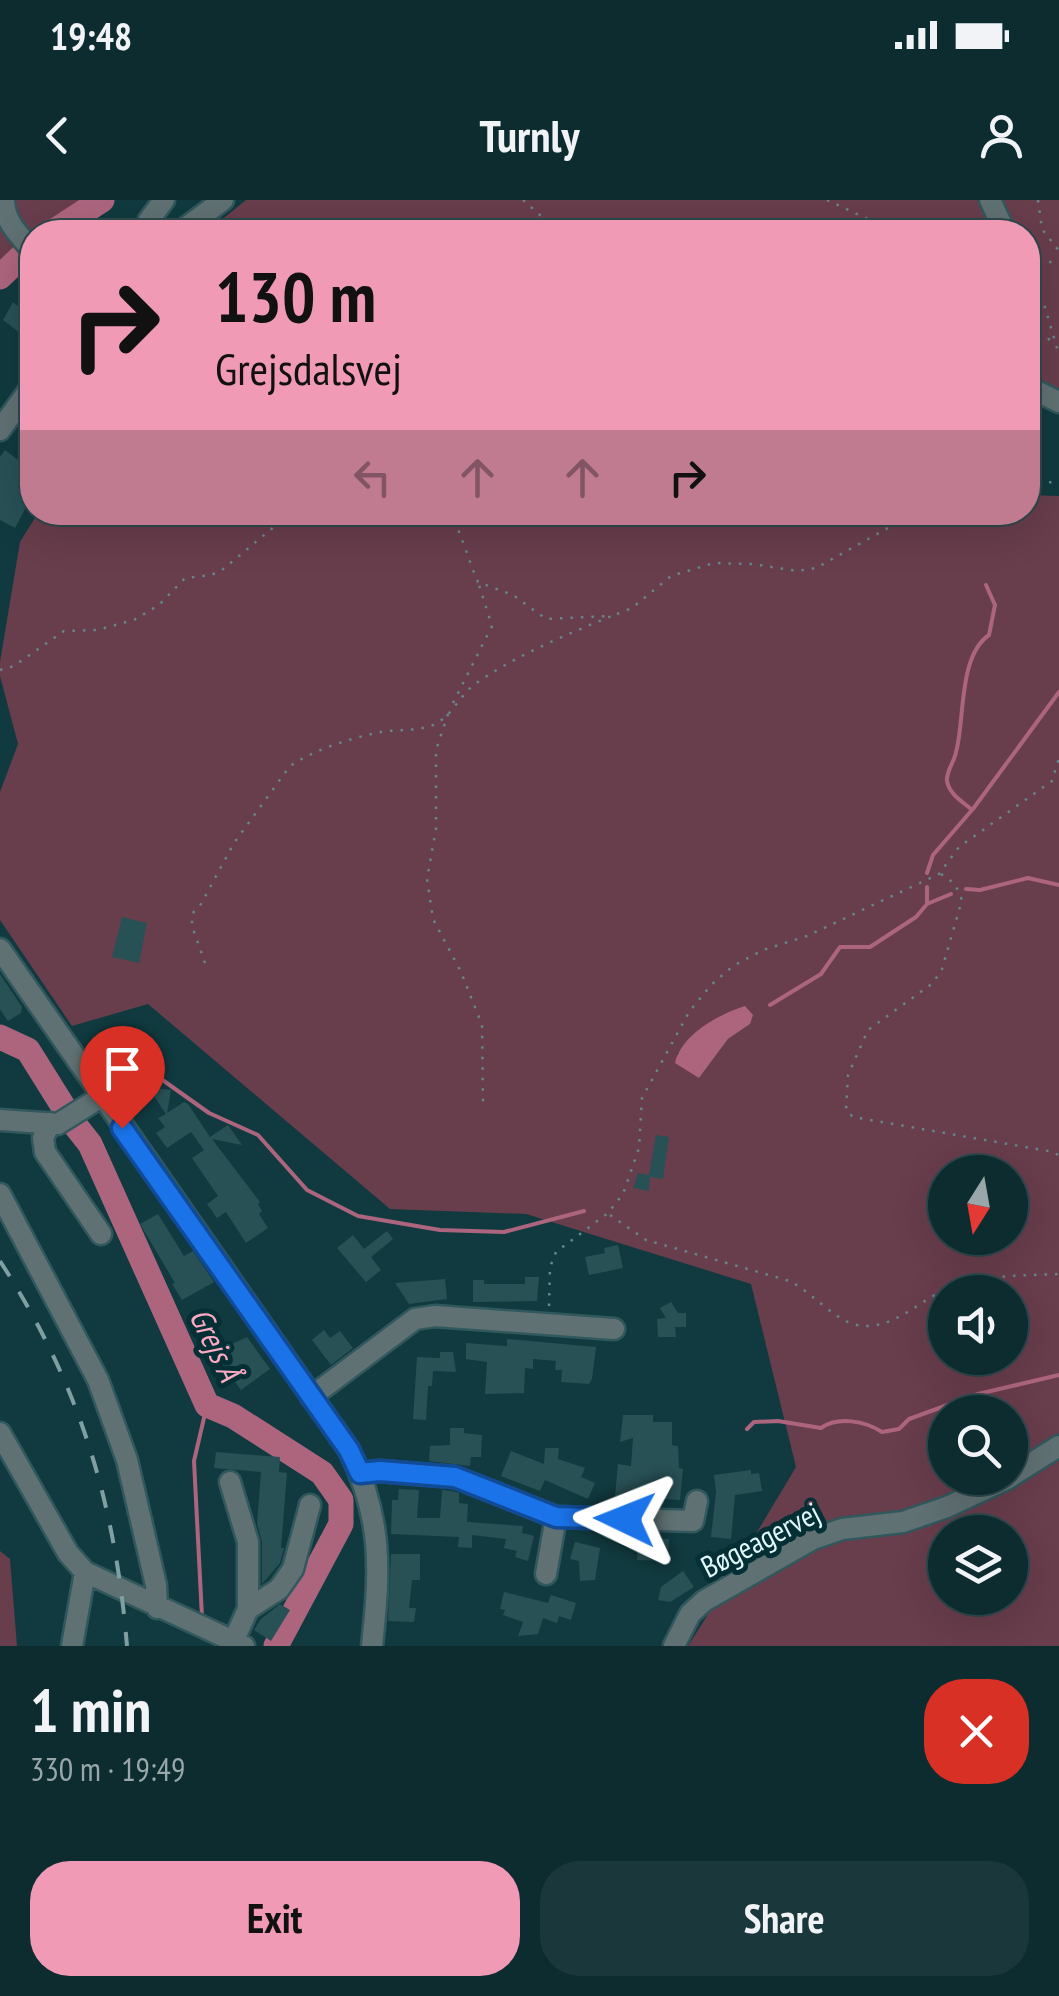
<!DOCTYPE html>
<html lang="en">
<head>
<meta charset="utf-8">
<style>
	:root { --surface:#0c2c2f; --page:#1a383b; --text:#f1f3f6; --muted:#9aa7aa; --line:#2c484b; --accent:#f09ab6 }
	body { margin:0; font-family:"PT Sans Narrow",sans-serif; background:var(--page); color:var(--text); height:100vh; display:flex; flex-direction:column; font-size:38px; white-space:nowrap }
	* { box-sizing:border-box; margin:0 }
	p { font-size:32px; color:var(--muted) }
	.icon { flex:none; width:55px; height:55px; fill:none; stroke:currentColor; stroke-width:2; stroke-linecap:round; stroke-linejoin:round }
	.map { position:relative; height:1446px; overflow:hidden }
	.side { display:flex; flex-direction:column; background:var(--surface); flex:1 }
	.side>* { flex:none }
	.hud { position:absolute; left:20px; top:20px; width:1020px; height:305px; border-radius:40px; box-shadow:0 10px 40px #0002,0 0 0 2px var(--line); background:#f09ab6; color:#111; overflow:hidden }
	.needle { width:65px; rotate:191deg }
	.fabs { position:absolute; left:928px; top:955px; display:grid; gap:20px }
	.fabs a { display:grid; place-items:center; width:100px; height:100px; border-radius:50%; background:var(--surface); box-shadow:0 10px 40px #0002,0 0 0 2px var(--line); font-size:50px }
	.pin { position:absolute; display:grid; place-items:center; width:85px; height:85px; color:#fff; margin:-102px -42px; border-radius:50% 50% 50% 0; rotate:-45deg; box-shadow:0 0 10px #0007 }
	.pin .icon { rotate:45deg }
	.me { position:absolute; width:110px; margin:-55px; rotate:272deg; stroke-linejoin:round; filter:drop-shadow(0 0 8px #0008) }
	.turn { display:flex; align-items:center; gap:35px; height:210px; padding:0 30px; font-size:45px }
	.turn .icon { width:130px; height:130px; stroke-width:2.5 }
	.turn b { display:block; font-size:70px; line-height:85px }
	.lanes { display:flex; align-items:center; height:95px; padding:0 30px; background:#0003; justify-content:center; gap:50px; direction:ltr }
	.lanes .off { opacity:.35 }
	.round { display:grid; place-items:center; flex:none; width:105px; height:105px; border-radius:40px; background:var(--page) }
	.overview { display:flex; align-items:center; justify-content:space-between; height:170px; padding:0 30px }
	h1 { font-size:60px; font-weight:600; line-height:75px }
	.cta { display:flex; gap:20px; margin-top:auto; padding:20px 30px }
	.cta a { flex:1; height:115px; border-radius:40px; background:var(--accent); color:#111; font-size:40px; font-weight:600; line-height:115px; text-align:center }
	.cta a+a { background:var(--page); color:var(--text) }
	.status { display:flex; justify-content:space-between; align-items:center; height:70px; padding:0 50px; background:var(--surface); direction:ltr }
	.status svg { height:28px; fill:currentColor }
	header { display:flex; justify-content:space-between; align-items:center; height:130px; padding:0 30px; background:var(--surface); font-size:45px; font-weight:600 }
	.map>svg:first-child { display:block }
	.green { fill:#683d4c; fill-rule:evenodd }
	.water { fill:#ad657e }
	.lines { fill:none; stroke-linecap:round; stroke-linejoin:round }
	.stream { stroke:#ad657e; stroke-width:4 }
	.river { stroke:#ad657e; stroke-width:25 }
	.building { fill:#285156 }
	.minor-casing { stroke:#31585d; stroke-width:25 }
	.path { stroke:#65868b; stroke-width:2.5; stroke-dasharray:2.5 8; stroke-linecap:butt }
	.minor { stroke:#607173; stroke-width:20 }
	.rail { stroke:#7f9fa2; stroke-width:4; stroke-dasharray:18 18; stroke-linecap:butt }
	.route-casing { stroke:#114b97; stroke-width:25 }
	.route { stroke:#1a73e8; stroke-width:18 }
	.labels { text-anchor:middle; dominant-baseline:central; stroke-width:10; stroke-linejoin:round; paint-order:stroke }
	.street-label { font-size:30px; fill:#e1f7fa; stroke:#032f35 }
	.water-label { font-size:32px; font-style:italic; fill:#fcaac4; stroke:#032f35 }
</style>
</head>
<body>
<div class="status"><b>19:48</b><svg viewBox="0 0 49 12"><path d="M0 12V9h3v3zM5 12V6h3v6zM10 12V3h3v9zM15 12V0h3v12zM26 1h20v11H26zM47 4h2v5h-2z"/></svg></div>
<header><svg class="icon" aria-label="back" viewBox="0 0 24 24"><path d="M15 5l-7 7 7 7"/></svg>Turnly<svg class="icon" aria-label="person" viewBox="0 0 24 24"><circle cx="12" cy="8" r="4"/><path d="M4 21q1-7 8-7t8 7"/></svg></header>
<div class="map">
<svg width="1059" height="1446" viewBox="0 0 1059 1446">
	<rect width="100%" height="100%" fill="#103a3f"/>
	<path class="green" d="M0,0h88l-43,32h-13v9l-32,25z
		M246,0h813v201l-31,-6v-163h-816l2,-6z
		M1028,295l31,1v940l-49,32v-56h-65v66h47l-40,19 -220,77 64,-107 -45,-183 -225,-70 -136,-5 -242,-205 -76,22 -72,-106v-128l18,-48 -18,-68v-14l20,-120 18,-29 877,-1 2,7 21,-6 90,-1zM711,821l39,3 -22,15 -29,39 -22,-24zM945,972h65v66h-65zM945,1092h65v66h-65z
		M1059,1255v191h-371l29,-46 100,-55 56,-12zM945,1332h65v66h-65z
		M0,1351l10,8 7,87h-17z"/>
	<path class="water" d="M745,806l8,9 -3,9 -22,15 -29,39 -24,-15c6,-28 44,-49 70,-57z"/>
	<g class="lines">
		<path class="stream" d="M973,609l86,-117
			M927,673l6,-18 39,-45c-9,-8 -23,-16 -25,-29 -1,-10 7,-18 9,-29 9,-31 2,-96 33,-117l6,-30 -9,-20
			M966,689l14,1 48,-12 31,7
			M927,702v-15
			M770,805l51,-31 19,-27h30l46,-30 11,-13 24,-10
			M92,845l55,24 62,44 49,22 49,55 51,26 82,14 64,2 80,-21
			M747,1229l7,-7 24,-1 43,7c17,-12 44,-7 61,4l17,-3 10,-10 69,-25 81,-19
			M202,1417l-8,-156 13,-56"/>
		<path class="river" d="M53,32l49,-32
			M0,77l22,-21
			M0,837l28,13 35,56
			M75,925l15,19 117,261 26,11 89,57 19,27v24l-65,122"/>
	</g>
	<path class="building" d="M13,102l8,7 5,-6 6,6v16l-8,11 -21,-16z
		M32,246v50l-17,32 -15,-8v-63l5,-7 16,12z
		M122,717l25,6 -8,40 -27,-6z
		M0,774l22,33 -1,6 -13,8 -8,-12z
		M119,866l20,29 -14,10 -20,-29z
		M148,887l23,3 -4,23 17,-11 4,2 22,33 18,-12 14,20 -30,-6 48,63 -2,2 4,7 -3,3 9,14 -22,15 -20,-31 -9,6 -10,-14 11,-8 -26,-38 12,-8 -13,-18 -24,16 -11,-15 9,-6 -7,-9 8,-4z
		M656,935l13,2 -6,42 -13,-2 -1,14 -16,-3 5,-15 11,2z
		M158,1014l26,42 9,-5 21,31 -32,18 -10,-16 3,-1 -35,-59z
		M387,1031l6,8 -22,18 10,13 -15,12 -29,-34 16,-13 11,14z
		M618,1045l5,23 -34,7 -4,-18 20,-4 -1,-5z
		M525,1077h14l-2,24 -64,1v-22h11v4h41z
		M445,1079l2,20 -38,5 -14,-21z
		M671,1102l7,11h8v14h-11l1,10h-18l-1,-18 9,-1 -6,-10z
		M324,1130l6,8 10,-7 13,17 -22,17 -19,-25z
		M247,1137l23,32 -29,21 -27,-37 15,-11 1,3z
		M507,1139l89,8 -4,32 -3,5 -28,-2 1,-12h-7l1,-9 -23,-2v10l-8,-1 -1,25 -39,1 2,-32 -21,-3v-16l41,3z
		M440,1152h13l3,20 -23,-1 -1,15h-4l-2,34 -13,-1 4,-62 23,1z
		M623,1215h30v7h19v23l6,1 1,22 4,1 -3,31 -65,-4 3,-32 13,2 2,-28 -13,4z
		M450,1228h14v5l18,2 -1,22h-10l-1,9 -41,-5 1,-15 20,-1z
		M545,1248h14l-1,11 27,9 -4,9 14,6 -7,16 -43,-19 -5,11 -39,-15 10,-25 33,13z
		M216,1252l64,5 -1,15 8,1 -6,75h3l-4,15 -18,21v-42l-5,-19 4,-51 -47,-4z
		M751,1270v4l8,-1 3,18 -27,4 -4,44 -20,-2 5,-45 -2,-17z
		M399,1289l20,1 -2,28h23l2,-28 10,1 7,2v10l9,1 -1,18 56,4 -1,7 12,3 -6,25 -13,-4 2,-6 -13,-3 2,-9 -34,-4v13l-14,-1 1,-10 -68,-3 1,-34h6z
		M638,1338l31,1 -1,22 -31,-1z
		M575,1342l25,6 -5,32 -15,1 -1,-20 -9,-2z
		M391,1354h29v26h-8l-3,28h7l-2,14 -26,-1z
		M683,1371l11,16 -24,15 -12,-2 3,-13z
		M504,1392l44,11 3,-8 25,8 -5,17 -12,-4 -2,7 -14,-5 -5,16 -20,2 5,-14 -20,-7 2,-5 -5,-1z
		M280,1404l10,6 -19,31 -17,-11 7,-11z"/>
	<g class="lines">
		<defs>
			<path id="minor" d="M4,0c0,21 15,35 28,50
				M990,0l15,32
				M146,32l3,-12 15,-20
				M180,32l43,-32
				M1028,187l31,15
				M0,230l32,-44
				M0,749l349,501c34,69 31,121 23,196
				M0,920l58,4 43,-27
				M50,923l-7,15 2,14 56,82
				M0,994l98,186 29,80 29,125 1,23
				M311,1197l104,-78 20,-3 179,13
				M0,1233l68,120 17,19 159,74
				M360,1273l20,-2 75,6 101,40 137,4 4,-20
				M1010,1277l49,-31
				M230,1282l18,60v67
				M546,1374l10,-57
				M234,1440l14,-31 31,-20 14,-20 17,-64
				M72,1446l13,-74
				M674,1446l16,-32 14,-13 109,-62 29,-10 61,-7 44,-15 62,-29"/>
		</defs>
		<use href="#minor" class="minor-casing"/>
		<path class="path" d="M523,0l36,32
			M827,0l43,20 13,12
			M1038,0l4,29 17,22
			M1028,62h31
			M1028,79l16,25 15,51
			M1028,147l24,-9
			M1028,283l31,-1
			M449,312c9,11 21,53 29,70l35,13 33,24 63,-3
			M889,325l5,-13
			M617,414l15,-6 39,-32 43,-13 38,1 45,7 19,-3 72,-40 38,-16
			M0,470l14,-4 50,-35 33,-1 37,-10 25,-15 26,-27 26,-3 11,-5 70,-58
			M453,503l39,-77 -14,-44
			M448,514l-12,36v79l-9,50 6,40 28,53 21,53 1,78
			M941,674l14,10 7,16 -20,69 -9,14 -65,47 -20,45 -2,35 7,7 201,35 5,4
			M205,763l-13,-37v-12l9,-10 33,-61 56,-77c24,-16 58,-27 86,-33 20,-5 43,0 61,-10 16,-9 23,-28 38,-39 43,-30 91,-49 139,-69
			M610,1015l36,25 144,41c22,12 42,36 63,43 36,10 62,-21 92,-34 36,-16 75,-14 114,-16
			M549,1106l1,-39 6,-15 52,-39 15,-19 16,-46 3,-50 47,-86 22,-27 22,-19 30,-16 44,-14 132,-62 20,-27 93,-66 7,-23"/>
		<use href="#minor" class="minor"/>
		<path class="rail" d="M0,1061c79,122 115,240 127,385"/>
	</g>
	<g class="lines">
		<defs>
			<path id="route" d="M122,928l227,322 11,23 20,-2 75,6 101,40 69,2"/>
		</defs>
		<use href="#route" class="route-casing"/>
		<use href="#route" class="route"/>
	</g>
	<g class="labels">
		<g class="street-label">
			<text transform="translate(760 1339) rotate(-27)">Bøgeagervej</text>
		</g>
		<g class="water-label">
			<text transform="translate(216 1144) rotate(64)">Grejs Å</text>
		</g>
	</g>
</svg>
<div class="fabs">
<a><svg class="needle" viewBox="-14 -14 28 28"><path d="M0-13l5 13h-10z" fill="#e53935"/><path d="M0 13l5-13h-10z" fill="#9aa7aa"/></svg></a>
<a><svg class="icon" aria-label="sound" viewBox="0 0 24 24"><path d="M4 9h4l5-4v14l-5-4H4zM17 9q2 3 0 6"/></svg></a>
<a><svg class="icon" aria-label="search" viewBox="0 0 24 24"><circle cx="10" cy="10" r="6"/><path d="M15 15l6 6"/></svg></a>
<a><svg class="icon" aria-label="layers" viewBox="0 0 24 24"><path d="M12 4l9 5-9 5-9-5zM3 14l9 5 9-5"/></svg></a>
</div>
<div class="pin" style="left:122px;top:928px;background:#d93025"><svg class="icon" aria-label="arrive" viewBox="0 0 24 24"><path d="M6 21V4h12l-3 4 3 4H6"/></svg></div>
<svg class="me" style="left:625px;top:1319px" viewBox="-20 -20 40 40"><path d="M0-17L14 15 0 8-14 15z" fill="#1a73e8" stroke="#fff" stroke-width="4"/></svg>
<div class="hud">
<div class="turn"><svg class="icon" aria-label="right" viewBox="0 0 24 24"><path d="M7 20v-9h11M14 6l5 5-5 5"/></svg><div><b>130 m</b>Grejsdalsvej</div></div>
<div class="lanes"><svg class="icon off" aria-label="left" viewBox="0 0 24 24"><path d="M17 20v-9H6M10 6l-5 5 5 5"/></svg><svg class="icon off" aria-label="ahead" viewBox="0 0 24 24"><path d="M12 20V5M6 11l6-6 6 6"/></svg><svg class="icon off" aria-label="ahead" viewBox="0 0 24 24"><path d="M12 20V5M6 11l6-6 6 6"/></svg><svg class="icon" aria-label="right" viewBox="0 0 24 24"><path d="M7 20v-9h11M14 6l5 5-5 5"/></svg></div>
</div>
</div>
<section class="side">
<div class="overview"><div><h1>1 min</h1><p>330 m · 19:49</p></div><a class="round" style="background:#d93025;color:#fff"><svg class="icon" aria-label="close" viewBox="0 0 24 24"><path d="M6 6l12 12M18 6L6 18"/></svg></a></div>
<div class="cta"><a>Exit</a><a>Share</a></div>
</section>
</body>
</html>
